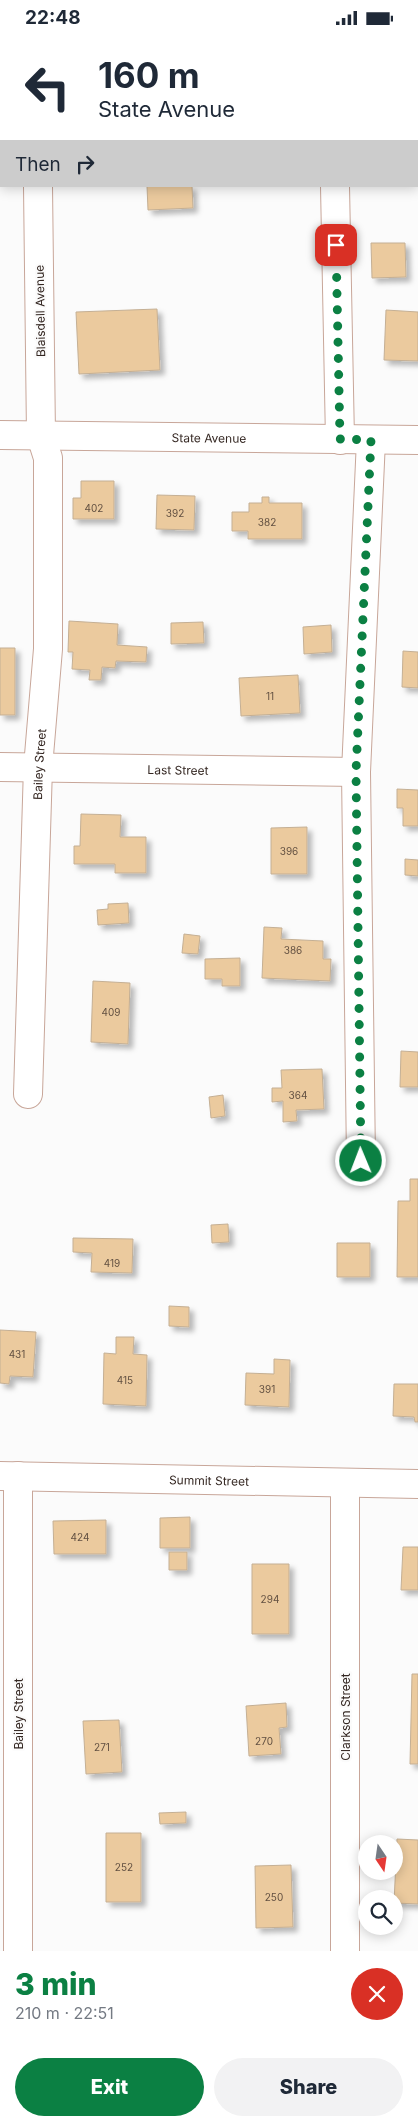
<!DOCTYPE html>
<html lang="en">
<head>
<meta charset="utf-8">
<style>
	:root { --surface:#fff; --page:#f2f2f3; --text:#1f2937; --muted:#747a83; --accent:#0b8043 }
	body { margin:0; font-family:Inter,sans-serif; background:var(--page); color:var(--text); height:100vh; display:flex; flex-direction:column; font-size:19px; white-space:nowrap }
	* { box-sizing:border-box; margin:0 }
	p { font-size:16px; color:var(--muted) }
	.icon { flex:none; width:28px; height:28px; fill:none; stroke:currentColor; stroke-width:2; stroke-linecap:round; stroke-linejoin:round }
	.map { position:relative; height:1916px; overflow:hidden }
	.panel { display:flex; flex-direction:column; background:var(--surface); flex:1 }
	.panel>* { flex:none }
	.hud { position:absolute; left:0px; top:0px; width:419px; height:152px; box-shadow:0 2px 12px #0003; background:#fff; color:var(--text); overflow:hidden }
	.needle { width:32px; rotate:167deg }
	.controls { position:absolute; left:358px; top:1800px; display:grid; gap:10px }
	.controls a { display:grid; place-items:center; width:45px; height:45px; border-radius:50%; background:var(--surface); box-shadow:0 2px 12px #0003; font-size:25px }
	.pin { position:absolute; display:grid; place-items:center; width:42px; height:42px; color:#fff; margin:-21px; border-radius:10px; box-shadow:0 2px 8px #0006 }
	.me { position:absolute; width:55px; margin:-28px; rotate:359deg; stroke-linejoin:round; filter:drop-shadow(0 0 4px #0008) }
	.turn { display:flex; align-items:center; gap:18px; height:105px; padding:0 15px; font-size:22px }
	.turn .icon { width:65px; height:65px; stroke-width:2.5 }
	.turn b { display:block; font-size:35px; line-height:42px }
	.then { display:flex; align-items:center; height:48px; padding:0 15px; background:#0003; gap:10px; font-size:19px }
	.round { display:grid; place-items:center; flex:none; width:52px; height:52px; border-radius:26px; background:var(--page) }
	.head { display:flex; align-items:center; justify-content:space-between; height:85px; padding:0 15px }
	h1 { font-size:30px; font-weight:800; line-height:38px; color:var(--accent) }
	.action { display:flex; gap:10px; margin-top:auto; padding:10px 15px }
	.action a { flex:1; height:58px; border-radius:30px; background:var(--accent); color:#fff; font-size:20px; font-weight:800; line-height:58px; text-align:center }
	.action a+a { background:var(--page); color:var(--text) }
	.status { display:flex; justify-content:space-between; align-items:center; height:35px; padding:0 25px; background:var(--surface); direction:ltr }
	.status svg { height:14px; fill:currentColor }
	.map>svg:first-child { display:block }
	.building { fill:#ebca9e; stroke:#c4af94; filter:url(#shadow) }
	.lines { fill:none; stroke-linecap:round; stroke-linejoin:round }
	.minor-casing { stroke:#c8a699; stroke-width:30 }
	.minor { stroke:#fff; stroke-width:28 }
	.route { stroke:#0b8043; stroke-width:9; stroke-dasharray:0 16.2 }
	.labels { text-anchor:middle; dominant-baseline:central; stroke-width:4.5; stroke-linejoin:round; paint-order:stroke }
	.number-label { font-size:10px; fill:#625041 }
	.street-label { font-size:12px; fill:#342722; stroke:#fbfbfb }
</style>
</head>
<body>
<div class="status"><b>22:48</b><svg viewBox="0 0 49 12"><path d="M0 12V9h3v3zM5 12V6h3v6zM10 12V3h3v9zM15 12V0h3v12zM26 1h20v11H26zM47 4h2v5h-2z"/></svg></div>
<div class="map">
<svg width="418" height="1916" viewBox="0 0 418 1916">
	<defs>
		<filter id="shadow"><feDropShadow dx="4.5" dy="4.5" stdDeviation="2.5" flood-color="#0004"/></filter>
	</defs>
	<rect width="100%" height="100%" fill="#fbfbfb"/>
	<path class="building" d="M147,151h45l1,22 -45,2z
		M371,208h34l1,34 -34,1z
		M157,274l3,61 -81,4 -3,-62z
		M386,275l32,2v49l-34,-1z
		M81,446h33v38h-41v-21h8z
		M157,460l38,1 -1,34 -38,-1z
		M262,462h7v6h33v36h-54v-8h-16v-19h17v-9h13z
		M69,586l49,3 -1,21 30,2 -1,15 -30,-1 -1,7 -13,-1 -1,13h-12l1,-10 -18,-1 1,-17h-5z
		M203,587l1,21 -33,1v-21z
		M331,590l1,27 -28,2 -1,-27z
		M0,613h15v67h-15z
		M403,616l15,1v36l-16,-1z
		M298,640l2,38 -59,3 -2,-38z
		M397,754l21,1v36h-15v-18h-6z
		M81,779l40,1 -1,22h26v36h-31v-9h-41v-18h6z
		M307,792v47h-36v-46z
		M405,824l13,1v16l-13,-1z
		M128,868l1,20 -31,2 -1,-15 11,-1v-5z
		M264,892l18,1 -1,11 42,2v18h8l-1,22 -68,-3z
		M184,899l16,2 -2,18 -16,-1z
		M240,923v28h-18v-7h-17v-20z
		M93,946l37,2 -2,61 -37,-2z
		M401,1016l17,1v35h-18z
		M322,1034l2,40 -28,1 1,11 -14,1v-21l-11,1v-14h10l-1,-18z
		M223,1060l2,21 -14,2 -2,-21z
		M410,1144h8v98h-21l1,-76h12z
		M228,1189l1,18 -17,1 -1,-18z
		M73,1203l60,1 -1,34 -41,-1 1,-19 -19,-1z
		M337,1208h33v34h-33z
		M169,1271l20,1v20l-20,-1z
		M0,1295l36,2 -3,45 -23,-1 -1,8 -9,-1z
		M116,1302h18l-1,17 14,1 -1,51 -43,-2 1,-51 12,1z
		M274,1324l16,1 -1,47 -44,-2 1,-32 28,1z
		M394,1349h24v38h-3l-1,-5 -21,-1z
		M190,1482v31h-30v-30z
		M106,1485v34h-52l-1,-33z
		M403,1512h15v43h-17z
		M169,1517h18v18h-18z
		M252,1529h37v70h-37z
		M412,1639h6v90h-8z
		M286,1668l1,24 -8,1 2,26 -32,2 -3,-50z
		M119,1685l3,52 -36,2 -3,-53z
		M186,1777v11l-26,1 -1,-11z
		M106,1798h35v69h-35z
		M397,1804l21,1v64l-24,-1z
		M291,1830l2,62 -37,1 -1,-62z"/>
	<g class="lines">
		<defs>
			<g id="minor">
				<path d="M36,0v1"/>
				<path d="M332,0v1"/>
				<path d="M335,151l5,254"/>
				<path id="s1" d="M0,400l418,5"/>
				<path id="s2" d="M0,732l356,5"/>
				<path id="s3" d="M28,1059l10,-327 10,-118v-191l-7,-22 -3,-250"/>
				<path d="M361,1126l-5,-389 15,-332"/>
				<path id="s4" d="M0,1441l418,8"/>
				<path d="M345,1448v468"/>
				<path d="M18,1916v-475"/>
			</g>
		</defs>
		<use href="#minor" class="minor-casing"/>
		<use href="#minor" class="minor"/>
	</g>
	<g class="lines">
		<path class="route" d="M336,210l4,194 31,1 -15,332 5,389"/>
	</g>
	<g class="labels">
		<g class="number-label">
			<text x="94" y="473">402</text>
			<text x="175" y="478">392</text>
			<text x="267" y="487">382</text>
			<text x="270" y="661">11</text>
			<text x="289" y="816">396</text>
			<text x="293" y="915">386</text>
			<text x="111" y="977">409</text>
			<text x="298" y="1060">364</text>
			<text x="112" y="1228">419</text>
			<text x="17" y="1319">431</text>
			<text x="125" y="1345">415</text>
			<text x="267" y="1354">391</text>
			<text x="80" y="1502">424</text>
			<text x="270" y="1564">294</text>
			<text x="264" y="1706">270</text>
			<text x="102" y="1712">271</text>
			<text x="124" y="1832">252</text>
			<text x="274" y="1862">250</text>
		</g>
		<g class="street-label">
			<text transform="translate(40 276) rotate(-91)">Blaisdell Avenue</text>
			<text stroke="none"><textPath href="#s1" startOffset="209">State Avenue</textPath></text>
			<text stroke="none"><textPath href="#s3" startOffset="330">Bailey Street</textPath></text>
			<text stroke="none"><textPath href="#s2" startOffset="178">Last Street</textPath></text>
			<text stroke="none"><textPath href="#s4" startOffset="209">Summit Street</textPath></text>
			<text transform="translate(18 1679) rotate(-90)">Bailey Street</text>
			<text transform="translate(345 1682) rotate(-90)">Clarkson Street</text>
		</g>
	</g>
</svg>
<div class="controls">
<a><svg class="needle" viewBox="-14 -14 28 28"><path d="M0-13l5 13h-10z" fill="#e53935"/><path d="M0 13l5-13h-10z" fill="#747a83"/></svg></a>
<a><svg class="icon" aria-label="search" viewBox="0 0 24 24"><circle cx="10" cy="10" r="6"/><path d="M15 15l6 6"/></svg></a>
</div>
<div class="pin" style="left:336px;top:210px;background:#d93025"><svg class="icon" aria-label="arrive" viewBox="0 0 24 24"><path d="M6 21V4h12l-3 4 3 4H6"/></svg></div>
<svg class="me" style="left:361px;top:1126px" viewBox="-20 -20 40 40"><circle r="17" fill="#0b8043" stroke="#fff" stroke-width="3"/><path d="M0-11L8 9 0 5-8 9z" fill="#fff"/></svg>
<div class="hud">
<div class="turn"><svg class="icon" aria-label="left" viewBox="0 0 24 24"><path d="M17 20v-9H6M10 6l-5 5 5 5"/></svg><div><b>160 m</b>State Avenue</div></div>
<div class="then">Then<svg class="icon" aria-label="right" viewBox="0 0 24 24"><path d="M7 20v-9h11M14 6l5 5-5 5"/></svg></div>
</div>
</div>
<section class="panel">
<div class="head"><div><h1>3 min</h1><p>210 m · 22:51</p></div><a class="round" style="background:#d93025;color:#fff"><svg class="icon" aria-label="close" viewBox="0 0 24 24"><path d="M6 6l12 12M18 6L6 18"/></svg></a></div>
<div class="action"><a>Exit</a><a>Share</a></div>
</section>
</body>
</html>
